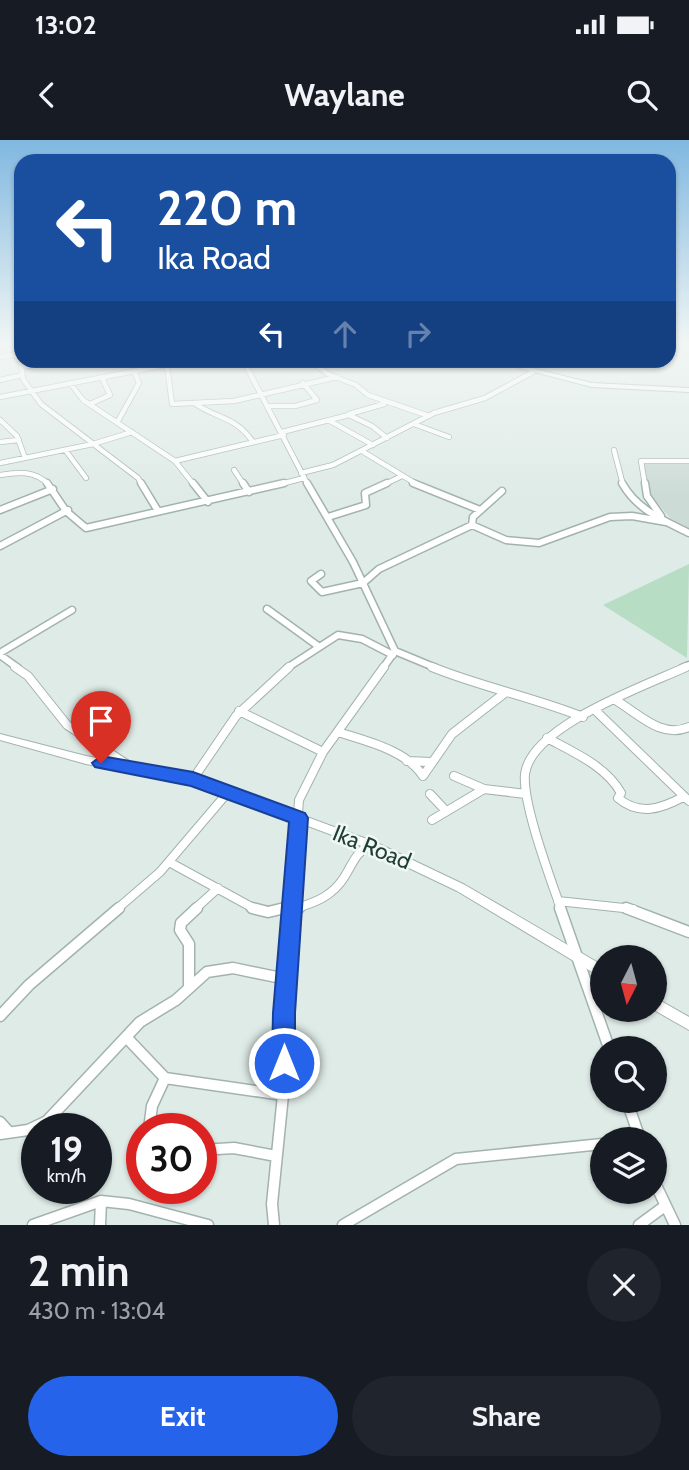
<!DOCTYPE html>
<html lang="en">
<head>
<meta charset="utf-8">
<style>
	:root { --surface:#171b24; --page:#20242c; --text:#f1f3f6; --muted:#9ea1a6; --accent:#2563eb }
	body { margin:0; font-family:Cabin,sans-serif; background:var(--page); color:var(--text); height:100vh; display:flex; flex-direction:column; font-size:26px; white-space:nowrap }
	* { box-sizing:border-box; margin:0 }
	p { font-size:23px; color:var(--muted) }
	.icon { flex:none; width:38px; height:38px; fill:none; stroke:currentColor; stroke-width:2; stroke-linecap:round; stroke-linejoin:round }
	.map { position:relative; height:1085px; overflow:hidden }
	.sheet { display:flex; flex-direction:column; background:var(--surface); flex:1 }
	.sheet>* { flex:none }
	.top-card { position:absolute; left:14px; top:14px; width:662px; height:214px; border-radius:21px; box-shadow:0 2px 5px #0004; background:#1a4fa0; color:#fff; overflow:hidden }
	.needle { width:46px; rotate:186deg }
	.buttons { position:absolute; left:590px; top:805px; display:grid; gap:14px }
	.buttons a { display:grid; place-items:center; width:77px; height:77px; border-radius:50%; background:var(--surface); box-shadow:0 2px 5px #0004; font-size:35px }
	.speed { position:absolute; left:21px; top:973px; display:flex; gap:14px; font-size:35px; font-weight:700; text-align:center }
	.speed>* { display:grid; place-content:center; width:91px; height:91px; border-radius:50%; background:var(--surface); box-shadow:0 2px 5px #0004; line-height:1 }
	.speed small { font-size:18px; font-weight:400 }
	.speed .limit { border:10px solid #d22; background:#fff; color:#111 }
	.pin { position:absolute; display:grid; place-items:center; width:60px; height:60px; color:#fff; margin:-72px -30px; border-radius:50% 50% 50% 0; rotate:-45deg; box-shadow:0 0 7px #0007 }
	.pin .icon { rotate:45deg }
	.me { position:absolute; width:77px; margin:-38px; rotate:0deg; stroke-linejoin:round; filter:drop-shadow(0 0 5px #0008) }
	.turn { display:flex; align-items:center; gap:24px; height:147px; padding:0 28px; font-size:32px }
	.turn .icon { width:91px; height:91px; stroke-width:2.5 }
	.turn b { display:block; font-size:49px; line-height:60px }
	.lanes { display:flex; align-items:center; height:66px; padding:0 28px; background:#0003; justify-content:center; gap:35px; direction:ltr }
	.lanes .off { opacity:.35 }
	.round { display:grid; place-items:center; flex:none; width:74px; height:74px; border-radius:37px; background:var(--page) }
	.head { display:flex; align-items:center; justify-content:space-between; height:119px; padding:0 28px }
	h1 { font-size:42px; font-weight:800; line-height:52px }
	.action { display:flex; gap:14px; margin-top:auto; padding:14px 28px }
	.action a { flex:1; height:80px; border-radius:42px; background:var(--accent); color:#fff; font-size:28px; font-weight:800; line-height:80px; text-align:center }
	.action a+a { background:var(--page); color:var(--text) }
	.status { display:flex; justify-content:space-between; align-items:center; height:49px; padding:0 35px; background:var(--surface); direction:ltr }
	.status svg { height:19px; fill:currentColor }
	header { display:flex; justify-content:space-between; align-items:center; height:91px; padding:0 28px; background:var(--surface); font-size:32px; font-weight:800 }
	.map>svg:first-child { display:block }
	.built { fill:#cddbd6 }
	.green { fill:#b7ddc5 }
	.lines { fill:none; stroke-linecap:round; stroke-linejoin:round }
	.minor-far3-casing { stroke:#a2b3af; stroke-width:6 }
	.minor-far2-casing { stroke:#a2b3af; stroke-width:9 }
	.minor-far1-casing { stroke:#a2b3af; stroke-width:10 }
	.minor-casing { stroke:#a2b3af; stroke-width:13 }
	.tertiary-casing { stroke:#a2b3af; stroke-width:2 }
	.secondary-casing { stroke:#9db7b0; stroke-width:2 }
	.minor-far3 { stroke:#fff; stroke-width:4.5 }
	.minor-far2 { stroke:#fff; stroke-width:6 }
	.minor-far1 { stroke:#fff; stroke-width:8 }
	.minor { stroke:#fff; stroke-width:10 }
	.tertiary { fill:#fff; fill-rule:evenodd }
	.secondary { fill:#fff; fill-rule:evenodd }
	.route { fill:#2563eb; stroke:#184099; stroke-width:2 }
	.labels { text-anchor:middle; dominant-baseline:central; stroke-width:5; stroke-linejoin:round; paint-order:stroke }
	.street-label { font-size:23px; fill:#1f3c37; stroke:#f0f8f4 }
</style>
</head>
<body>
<div class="status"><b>13:02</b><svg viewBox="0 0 49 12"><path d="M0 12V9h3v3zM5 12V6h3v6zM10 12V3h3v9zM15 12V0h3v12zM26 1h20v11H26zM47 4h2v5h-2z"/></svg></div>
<header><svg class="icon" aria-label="back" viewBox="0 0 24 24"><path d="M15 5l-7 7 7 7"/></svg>Waylane<svg class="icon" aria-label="search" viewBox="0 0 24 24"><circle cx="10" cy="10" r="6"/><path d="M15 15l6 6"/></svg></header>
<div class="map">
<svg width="689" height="1085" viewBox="0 0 689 1085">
	<rect width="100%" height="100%" fill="#dfebe7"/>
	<path class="built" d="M643,321l46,2v69l-18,-13 -24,-28 -6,-24z"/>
	<path class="green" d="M689,424l-2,94 -84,-53z"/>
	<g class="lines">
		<defs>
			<path id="minor-far3" d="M0,206l9,-2
				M15,215l6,8 2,16 18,25 97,74 4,7
				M0,217l17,-3
				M243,220l65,125
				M309,220l19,14 28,11 12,10 61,21
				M167,225l5,39 62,-3 103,-24
				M21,227l41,-7
				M0,240l22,-5
				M70,243l13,17 92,61 19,24
				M0,257l192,-37
				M194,263c25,17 41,13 59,39
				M90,264l20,-9 -7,-15 2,-3
				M269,266h26l22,-6 -14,-17
				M349,274l35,-10
				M0,280l17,16 8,22
				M118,281l21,-38 -5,-12
				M330,281l43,24
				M414,284l35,13
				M282,292l67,-17 23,11 15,12
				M0,302l19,-2
				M614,310l9,35
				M66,311l20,27
				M362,311l56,34
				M175,321l109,-26
				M0,323l93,-19 39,-12
				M234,330l10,15
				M301,333l32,-8 101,-52 51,-15 48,-26
				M0,335c18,-3 35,-5 49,10
				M277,345l27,-7
				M383,345l19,-9
				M645,345l-4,-24h48"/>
			<path id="minor-far2" d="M47,343l19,28 20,17 198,-45
				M141,343l17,28
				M193,343l15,19
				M243,343l6,9
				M307,343l46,79 42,89 -12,17
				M413,343l67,27
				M622,343c15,27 41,37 67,50
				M645,343l2,13 14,20
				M0,370l53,-21
				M328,377l38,-12 -1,-12 22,-10
				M472,385l34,15 33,3 71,-26 22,-1 34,6
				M0,406l68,-36
				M321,434l-10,7 11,11 41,-9 16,-14 93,-44 1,-8 29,-26
				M267,469l51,37
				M395,511l41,17
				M0,513l72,-43
				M0,515l18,13
				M287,528l51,-33 24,4 31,16
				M682,528l7,-3"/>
			<path id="minor-far1" d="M15,527l13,9 39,49 64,42
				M432,527c49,20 101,30 151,50
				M617,561c23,14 45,38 72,26
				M239,571l84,41
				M596,571l93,90
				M338,592c28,9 68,18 85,44l29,-42 54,-42
				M547,598c26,14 59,28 74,55l-3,5c21,18 43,11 65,-1
				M407,621l25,1
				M454,636l30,13 42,5
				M193,639l43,-63 53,-49
				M430,654l16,17
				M432,680l52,-31
				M169,722l86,47
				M558,761l75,8
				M117,769l43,-37 69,-81
				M195,769l23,-21
				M278,769l14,-3
				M291,769l8,-109 24,-48 61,-85
				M293,769c22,-6 40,-13 52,-33 8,-13 11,-24 25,-31
				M561,769c-10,-29 -39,-106 -36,-135 6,-48 120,-88 161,-107"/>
			<path id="minor" d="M252,768l16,4 17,-4
				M560,768l49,140
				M626,768l63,24
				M291,770l8,-2
				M189,848v-44l-9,-14 1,-7 16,-15
				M0,876l29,-31 90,-77
				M126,897l39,41 118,17
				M627,961l13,38
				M0,982l9,10
				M149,989l3,-23 13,-28
				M0,994l28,-4 19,-9 93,-99 36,-22 31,-28 26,-4 53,11
				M201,1010l33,-2 42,8
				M654,1041l21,44
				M33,1085l68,-24 28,3 79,21
				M100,1085l1,-24
				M274,1085l-2,-21 11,-109 1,-82 7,-105
				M343,1085l113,-66 146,-15
				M639,1085l26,-19"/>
			<path id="tertiary" d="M0,594l86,22 107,19 182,67 90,43 137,80v13l-145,-87 -90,-43 -175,-65 -106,-19 -86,-24z
				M654,857l35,20v13l-35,-20z"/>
			<path id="secondary" d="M488,220h11l93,23 97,5v4l-97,-5z"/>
		</defs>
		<use href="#minor-far3" class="minor-far3-casing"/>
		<use href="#minor-far2" class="minor-far2-casing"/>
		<use href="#minor-far1" class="minor-far1-casing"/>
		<use href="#minor" class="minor-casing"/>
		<use href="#tertiary" class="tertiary-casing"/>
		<use href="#secondary" class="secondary-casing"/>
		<use href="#minor-far3" class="minor-far3"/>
		<use href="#minor-far2" class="minor-far2"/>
		<use href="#minor-far1" class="minor-far1"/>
		<use href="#minor" class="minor"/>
		<use href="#tertiary" class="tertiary"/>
		<use href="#secondary" class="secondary"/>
	</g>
	<linearGradient id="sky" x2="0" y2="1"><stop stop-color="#80b8e0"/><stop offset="0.57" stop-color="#f1f6f4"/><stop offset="1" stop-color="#f1f6f4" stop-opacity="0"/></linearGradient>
	<rect width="689" height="356" fill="url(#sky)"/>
	<path class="route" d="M101,616l92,16 112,41 3,5 -13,195v50l-3,8 -8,3 -9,-3 -3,-8 1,-50 16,-191 -98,-36 -96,-19 -3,-4z"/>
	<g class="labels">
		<g class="street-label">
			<text transform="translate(372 707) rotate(22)">Ika Road</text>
		</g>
	</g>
</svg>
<div class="buttons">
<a><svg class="needle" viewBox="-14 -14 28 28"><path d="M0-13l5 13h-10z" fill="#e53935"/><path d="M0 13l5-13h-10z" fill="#9ea1a6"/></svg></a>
<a><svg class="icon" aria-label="search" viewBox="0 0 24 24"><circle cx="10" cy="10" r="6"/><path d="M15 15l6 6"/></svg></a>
<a><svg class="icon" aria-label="layers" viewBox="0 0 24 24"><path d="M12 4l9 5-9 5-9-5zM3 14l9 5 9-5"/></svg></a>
</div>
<div class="speed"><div>19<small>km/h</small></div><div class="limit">30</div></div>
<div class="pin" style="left:101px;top:623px;background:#d93025"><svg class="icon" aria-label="arrive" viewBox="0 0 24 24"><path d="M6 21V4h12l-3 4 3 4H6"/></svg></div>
<svg class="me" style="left:284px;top:923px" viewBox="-20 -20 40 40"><circle r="17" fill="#2563eb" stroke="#fff" stroke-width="3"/><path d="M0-11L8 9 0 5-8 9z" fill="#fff"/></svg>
<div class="top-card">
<div class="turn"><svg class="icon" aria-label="left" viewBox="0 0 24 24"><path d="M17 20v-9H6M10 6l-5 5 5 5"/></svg><div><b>220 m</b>Ika Road</div></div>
<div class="lanes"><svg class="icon" aria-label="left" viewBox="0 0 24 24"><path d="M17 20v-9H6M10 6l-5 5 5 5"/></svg><svg class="icon off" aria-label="ahead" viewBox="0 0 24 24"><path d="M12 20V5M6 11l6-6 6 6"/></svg><svg class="icon off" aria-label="right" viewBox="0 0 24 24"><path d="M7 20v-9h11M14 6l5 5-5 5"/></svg></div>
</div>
</div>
<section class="sheet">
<div class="head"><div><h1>2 min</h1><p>430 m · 13:04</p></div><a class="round"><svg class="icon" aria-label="close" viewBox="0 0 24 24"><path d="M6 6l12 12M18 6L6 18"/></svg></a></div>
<div class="action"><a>Exit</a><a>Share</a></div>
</section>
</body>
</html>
